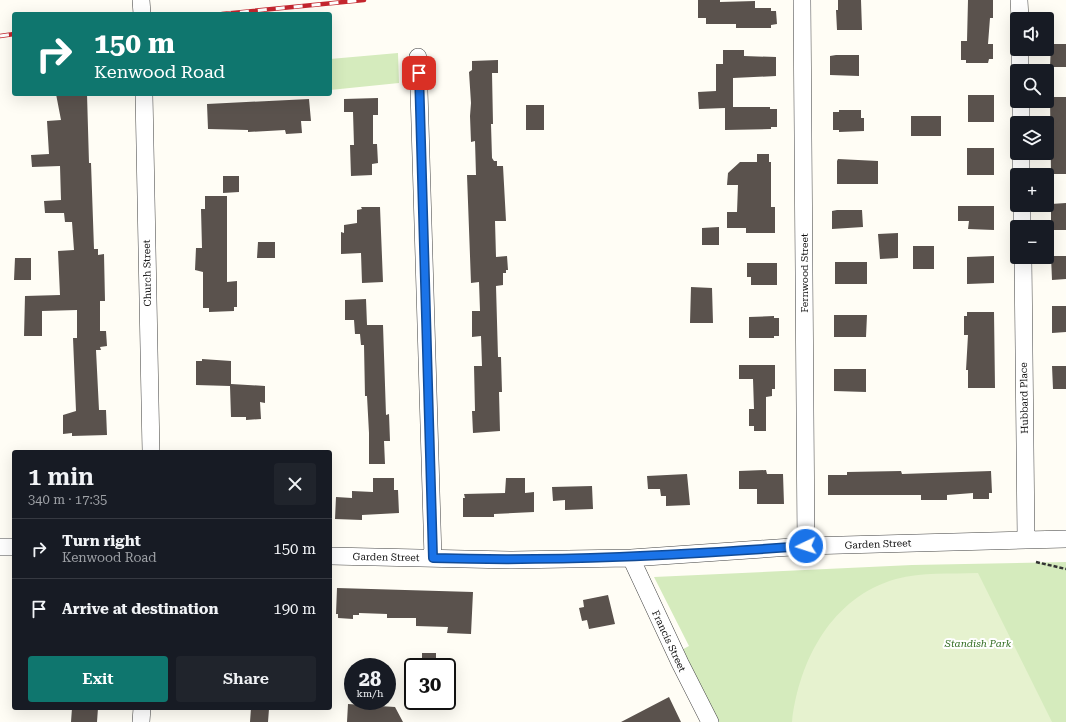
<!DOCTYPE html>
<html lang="en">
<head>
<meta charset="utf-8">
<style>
	:root { --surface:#171b24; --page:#20242c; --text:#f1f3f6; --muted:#9ea1a6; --line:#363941; --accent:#0f766e }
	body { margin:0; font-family:"Roboto Serif",serif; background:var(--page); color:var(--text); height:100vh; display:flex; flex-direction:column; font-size:15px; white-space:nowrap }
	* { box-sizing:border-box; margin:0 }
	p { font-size:13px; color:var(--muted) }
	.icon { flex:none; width:22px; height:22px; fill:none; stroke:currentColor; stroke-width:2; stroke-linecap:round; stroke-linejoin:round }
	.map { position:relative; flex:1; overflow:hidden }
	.side { position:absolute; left:12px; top:450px; width:320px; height:260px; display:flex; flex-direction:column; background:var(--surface); border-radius:4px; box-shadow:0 4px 16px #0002 }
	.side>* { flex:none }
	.top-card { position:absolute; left:12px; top:12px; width:320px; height:84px; border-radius:4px; box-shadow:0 4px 16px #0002; background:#0f766e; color:#fff; overflow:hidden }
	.buttons { position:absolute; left:1010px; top:12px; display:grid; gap:8px }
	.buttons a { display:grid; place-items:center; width:44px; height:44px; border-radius:4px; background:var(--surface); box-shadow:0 4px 16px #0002; font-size:20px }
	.speed { position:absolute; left:344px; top:658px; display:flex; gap:8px; font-size:20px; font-weight:700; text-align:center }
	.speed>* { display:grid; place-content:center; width:52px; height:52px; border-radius:50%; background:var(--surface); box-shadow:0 4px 16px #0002; line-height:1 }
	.speed small { font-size:10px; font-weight:400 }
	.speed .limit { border:2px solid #111; border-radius:6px; background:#fff; color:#111 }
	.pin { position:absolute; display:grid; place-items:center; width:34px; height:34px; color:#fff; margin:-17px; border-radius:8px; box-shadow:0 2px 6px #0006 }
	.me { position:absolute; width:44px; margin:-22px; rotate:266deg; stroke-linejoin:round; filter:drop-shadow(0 0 3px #0008) }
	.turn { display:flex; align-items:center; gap:14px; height:84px; padding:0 16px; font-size:18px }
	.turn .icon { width:52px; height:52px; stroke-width:2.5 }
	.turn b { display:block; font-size:28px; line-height:34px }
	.round { display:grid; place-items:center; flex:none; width:42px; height:42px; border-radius:4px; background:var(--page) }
	.summary { display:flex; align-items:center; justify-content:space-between; height:68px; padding:0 16px }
	h1 { font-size:24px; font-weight:600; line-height:30px }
	.cta { display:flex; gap:8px; margin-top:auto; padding:8px 16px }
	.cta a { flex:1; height:46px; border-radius:4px; background:var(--accent); color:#fff; font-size:16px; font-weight:600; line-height:46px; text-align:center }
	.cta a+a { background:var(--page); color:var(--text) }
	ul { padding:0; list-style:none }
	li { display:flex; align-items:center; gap:12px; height:60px; padding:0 16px; border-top:1px solid var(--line) }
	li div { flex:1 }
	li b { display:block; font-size:15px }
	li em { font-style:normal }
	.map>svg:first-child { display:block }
	.green { fill:#d5ebbd }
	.pitch { fill:#e6f2cf }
	.building { fill:#5a524d }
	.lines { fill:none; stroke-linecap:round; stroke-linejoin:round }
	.minor-casing { stroke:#444; stroke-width:18 }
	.path { stroke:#333; stroke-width:2.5; stroke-dasharray:4 2; stroke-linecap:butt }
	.minor { stroke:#fff; stroke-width:17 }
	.rail-casing { stroke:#c4262e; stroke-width:4.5 }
	.rail { stroke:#fff; stroke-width:3; stroke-dasharray:9; stroke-linecap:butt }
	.route-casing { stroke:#114b97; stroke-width:10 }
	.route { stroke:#1a73e8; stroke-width:7 }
	.labels { text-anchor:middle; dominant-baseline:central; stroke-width:4; stroke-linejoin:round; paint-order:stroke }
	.street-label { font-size:10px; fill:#111; stroke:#fff }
	.park-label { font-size:10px; font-style:italic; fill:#2f6b1f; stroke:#fff }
</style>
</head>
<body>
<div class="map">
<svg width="1066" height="722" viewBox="0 0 1066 722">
	<rect width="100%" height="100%" fill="#fffdf5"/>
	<path class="green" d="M398,53l1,30 -69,7v-31z
		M1066,562v160h-360l-34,-67 17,-9 -35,-69 258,-12z"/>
	<path class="pitch" d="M978,573l74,149h-260c7,-62 40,-125 104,-143 26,-7 55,-5 82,-6z"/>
	<path class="building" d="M698,0h22v2l35,-1v7h16v3h5l1,13 -6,1v3h-35v-4h-30v-6h-8z
		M838,0h23l1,30h-25l-1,-20h2z
		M968,0h25v18h-3l-2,26h5v15h-4l-1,4h-22v-3h-5v-19h6z
		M1051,44h15v23h-16z
		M723,50h21v6l32,1v19l-43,2v29h37v2h7v18h-6v2l-46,1v-22l-26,1 -1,-17 18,-1v-27h7z
		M836,55h23v21l-29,-1v-19z
		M498,60v13h-6l1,51h-2l1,34 2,3h3v5h6l3,55h-11l1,36 11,-1 1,14h-2v3h-3v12l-7,1 2,71h3l1,35h-3l1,39 -27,2 -1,-22h3l-1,-45h8l-1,-30 -9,1v-26h8l-1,-29 -8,1 -4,-108h9l-1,-34 -4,1 -1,-26 1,-13 -2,-31 3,-2v-9z
		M56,94h31l2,69h2l3,86h4v6l6,-1 1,47h-5v30h6l1,15 -7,1 1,3h-5l3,60h7l1,25 -35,1v-3l-9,1v-19l13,-4 -3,-73h4v-28l-35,1v25h-18l1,-40 35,-1 -2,-44 16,-1 -2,-28h-7l-1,-9h-19l-1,-12 17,-1 -1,-34 -28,1 -1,-12 18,-1 -2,-33 14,-1z
		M968,95h26v27h-26z
		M1050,97h16v77h-15z
		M378,98v17h-5v29h4l1,19 -6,1v11l-21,1 -1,-31h4l-1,-33h-9v-13z
		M309,99l2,22h-10l1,12 -16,1 -1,-4 -37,2v-2l-40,-1 -1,-25z
		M526,105h18v25h-18z
		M839,110h22v8h3v13l-25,1v-2h-6v-18h6z
		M911,116h30v20h-30z
		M967,148h27v27h-27z
		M757,154h12v8h2v45h4v26h-29v-5h-19v-16h10l1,-27h-11l1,-12 12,-11h17z
		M838,159l40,2v23h-41v-23z
		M223,176h16v16l-16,1z
		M205,196h22v86l10,-1v26h-3v4l-25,1v-4h-6v-36l-8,-2 1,-22h6l-1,-39h4z
		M1066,203v27h-15v-26z
		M958,206h36v24l-26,-1 1,-8h-11z
		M361,207h19l3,75 -21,1 -1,-30 -20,1v-22l3,1v-8l13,-2v-13l5,-1z
		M837,210h25l1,17 -31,2v-18z
		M719,227v18h-17v-17z
		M898,233v25l-18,1 -2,-25z
		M258,242h17v16h-18z
		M913,246h21v23h-21z
		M994,256v27l-27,1v-27z
		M1051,256h15v23l-14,1z
		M15,258h16v22h-17z
		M835,262h32v22h-32z
		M747,263h30v22h-26v-8h-4z
		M691,287l21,1 1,35h-23z
		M366,299l1,26h16l3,90 3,-1 1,27h-6l1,23h-16v-31l-2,-37h-2l-1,-51h-3l-1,-11h-5l-1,-14h-9v-20z
		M1052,306h14v26l-14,1z
		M967,312h27l1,76h-27v-18h-2l2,-35h-4v-19h3z
		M834,315h33l-1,22h-32z
		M774,316v2h5v18h-5v2h-25v-21z
		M202,359l29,2v23l34,2v17l-5,-1 1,17 -15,1v-3h-15l-1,-31 -34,-1v-24h6z
		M739,365h36v24h-3v7l-6,1v34h-12v-5h-5v-17h5l-1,-30h-14z
		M1052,366h14v23h-13z
		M834,369h32v23l-32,-1z
		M766,470l1,4h16l1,30h-27v-15h-18v-18z
		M901,471l1,3 89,-3 1,22h-3v6h-16v-6l-26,2v5h-26v-5h-93v-20h19v-3z
		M687,474l3,31 -24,1v-10h-5l-1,-7h-12l-1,-13z
		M373,478h21v12h4l1,23 -37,2v5l-27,-1 1,-22 16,1v-7l21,1z
		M506,478h19v15l9,-1v20l-40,2v3h-31v-19h2l-1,-4 41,-1z
		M592,486l1,23 -28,1v-10l-12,1 -1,-14z
		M337,588l136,4 -2,42 -24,-1 1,-6 -32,-1v-8h-29v-4l-28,-1v2h-6v4l-15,-1v-4h-2z
		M608,595l7,29 -26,5 -2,-9 -5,1 -3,-13 5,-1 -1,-7z
		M422,653h14v14h-14z
		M669,697l12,25h-60z
		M348,704l47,3 8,15h-56z
		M72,708h26l-1,14h-26z
		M251,708l18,1 -1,13h-18z"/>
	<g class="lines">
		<defs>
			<path id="minor" d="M141,0l1,14
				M802,0l4,546
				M1019,0l1,19
				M1020,49v22
				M418,57l15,501
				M144,94l7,358
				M1021,101v22
				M1021,153v22
				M1022,205v22
				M1023,257l3,282
				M0,547h14
				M330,556l182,4 56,-1 63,-1 175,-12 260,-7
				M631,558l49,105 30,59
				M141,722l1,-14"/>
		</defs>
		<use href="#minor" class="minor-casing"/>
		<path class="path" d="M1036,562l30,7"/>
		<use href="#minor" class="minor"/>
		<defs>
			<path id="rail" d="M222,14l142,-14
				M0,36l14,-2"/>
		</defs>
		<use href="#rail" class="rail-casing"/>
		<use href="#rail" class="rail"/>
	</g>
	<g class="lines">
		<defs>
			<path id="route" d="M419,73l14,485c126,4 247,-3 373,-12"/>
		</defs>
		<use href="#route" class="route-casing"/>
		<use href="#route" class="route"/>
	</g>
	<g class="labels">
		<g class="street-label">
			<text transform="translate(147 273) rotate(-91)">Church Street</text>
			<text transform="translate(804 273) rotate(-90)">Fernwood Street</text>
			<text transform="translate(1024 398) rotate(-91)">Hubbard Place</text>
			<text transform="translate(878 544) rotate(-2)">Garden Street</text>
			<text transform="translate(386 557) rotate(1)">Garden Street</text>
			<text transform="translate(669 641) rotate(65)">Francis Street</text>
		</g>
		<g class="park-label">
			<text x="978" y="643">Standish Park</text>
		</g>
	</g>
</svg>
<div class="buttons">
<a><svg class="icon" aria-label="sound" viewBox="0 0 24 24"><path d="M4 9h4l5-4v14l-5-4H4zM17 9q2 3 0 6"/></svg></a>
<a><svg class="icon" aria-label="search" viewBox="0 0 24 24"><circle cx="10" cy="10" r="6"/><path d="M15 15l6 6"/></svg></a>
<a><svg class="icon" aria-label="layers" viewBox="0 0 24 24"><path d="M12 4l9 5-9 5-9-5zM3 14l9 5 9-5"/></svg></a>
<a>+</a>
<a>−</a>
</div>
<div class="speed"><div>28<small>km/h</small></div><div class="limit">30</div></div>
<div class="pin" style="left:419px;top:73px;background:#d93025"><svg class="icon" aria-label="arrive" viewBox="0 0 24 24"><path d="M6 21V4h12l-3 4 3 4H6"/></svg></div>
<svg class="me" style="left:806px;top:546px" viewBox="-20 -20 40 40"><circle r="17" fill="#1a73e8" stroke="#fff" stroke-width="3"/><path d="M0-11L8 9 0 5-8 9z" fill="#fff"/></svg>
<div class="top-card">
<div class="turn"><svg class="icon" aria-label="right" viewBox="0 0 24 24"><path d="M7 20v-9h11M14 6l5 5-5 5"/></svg><div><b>150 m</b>Kenwood Road</div></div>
</div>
<section class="side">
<div class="summary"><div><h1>1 min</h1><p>340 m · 17:35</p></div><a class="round"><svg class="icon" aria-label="close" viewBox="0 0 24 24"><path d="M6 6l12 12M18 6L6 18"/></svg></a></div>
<ul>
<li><svg class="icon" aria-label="right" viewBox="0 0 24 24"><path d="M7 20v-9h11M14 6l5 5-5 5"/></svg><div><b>Turn right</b><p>Kenwood Road</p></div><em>150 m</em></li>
<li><svg class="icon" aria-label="arrive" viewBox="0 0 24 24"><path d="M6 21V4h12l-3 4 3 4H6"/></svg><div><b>Arrive at destination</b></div><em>190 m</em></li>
</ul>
<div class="cta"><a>Exit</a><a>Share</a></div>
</section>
</div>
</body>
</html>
